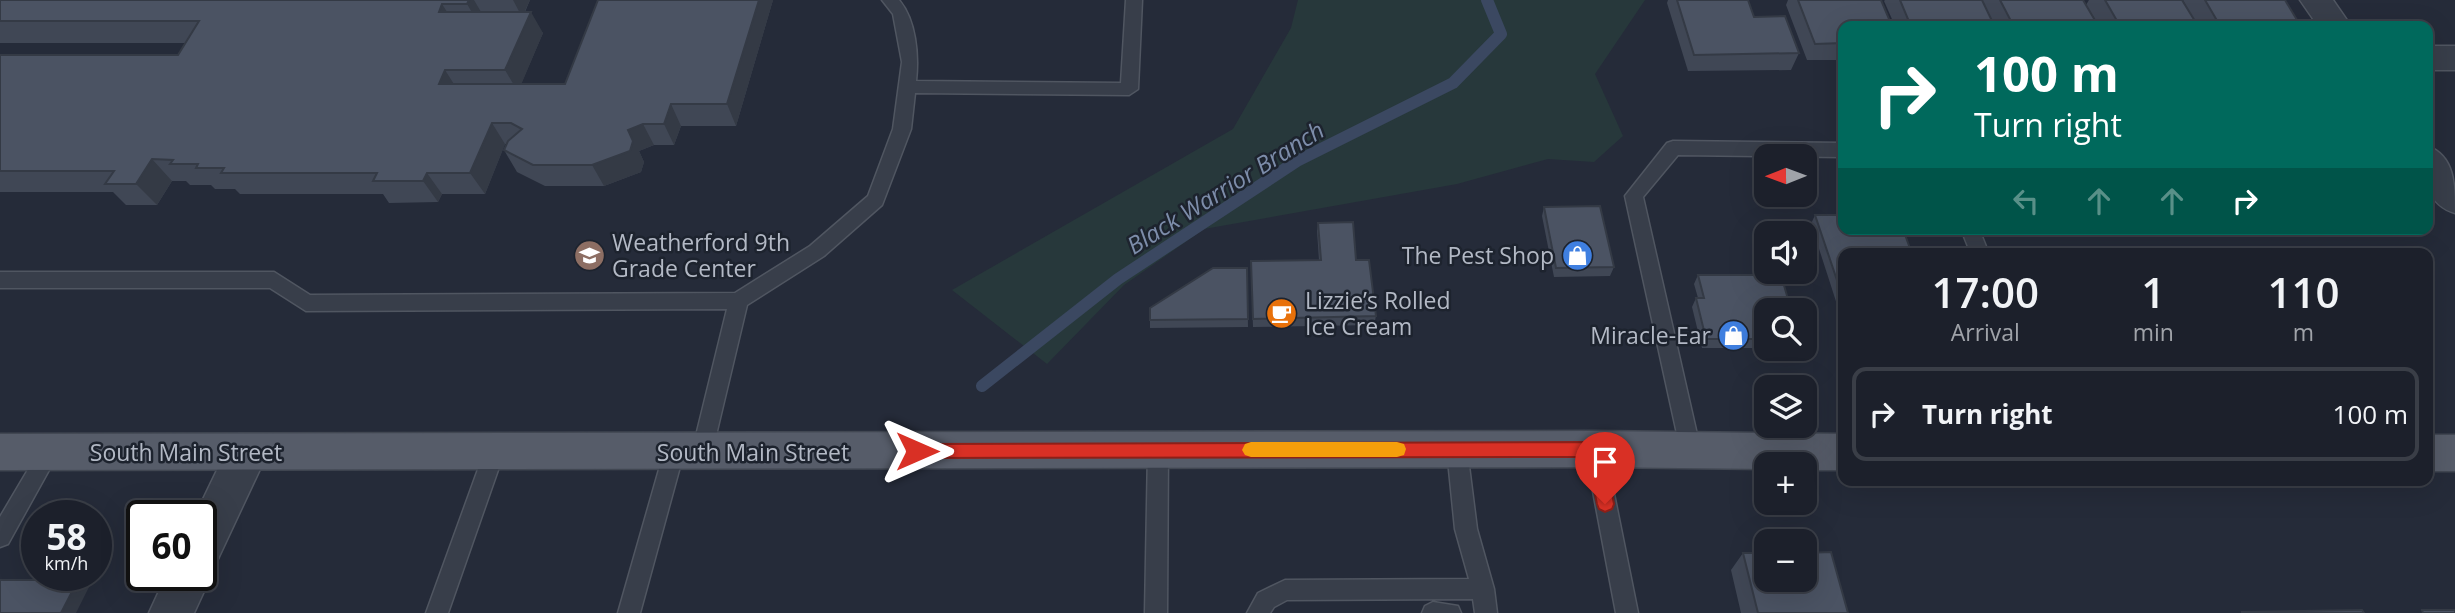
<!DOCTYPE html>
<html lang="en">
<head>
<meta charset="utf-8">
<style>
	:root { --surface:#1c202b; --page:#292d37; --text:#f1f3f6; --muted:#a0a3a9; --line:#3a3e47 }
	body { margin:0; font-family:"Open Sans",sans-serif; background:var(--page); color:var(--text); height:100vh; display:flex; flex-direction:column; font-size:26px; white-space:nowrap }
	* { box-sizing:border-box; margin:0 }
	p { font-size:23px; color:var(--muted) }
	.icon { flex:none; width:38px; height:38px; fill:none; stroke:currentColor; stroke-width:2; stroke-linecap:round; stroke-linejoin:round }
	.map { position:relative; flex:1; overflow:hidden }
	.details { position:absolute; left:1838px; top:248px; width:595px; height:238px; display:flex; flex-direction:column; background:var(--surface); border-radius:14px; box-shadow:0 7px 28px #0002,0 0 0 2px var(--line) }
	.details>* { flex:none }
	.hud { position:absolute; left:1838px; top:21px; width:595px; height:214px; border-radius:14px; box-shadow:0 7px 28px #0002,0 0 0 2px var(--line); background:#00695c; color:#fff; overflow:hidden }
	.needle { width:46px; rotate:269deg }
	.tools { position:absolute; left:1754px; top:144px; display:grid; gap:14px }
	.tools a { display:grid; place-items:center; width:63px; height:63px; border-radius:14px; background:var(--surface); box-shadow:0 7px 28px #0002,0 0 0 2px var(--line); font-size:35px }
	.speed { position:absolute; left:21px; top:500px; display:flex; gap:14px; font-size:35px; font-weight:700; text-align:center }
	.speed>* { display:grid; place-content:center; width:91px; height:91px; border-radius:50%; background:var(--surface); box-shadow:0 7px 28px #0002,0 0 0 2px var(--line); line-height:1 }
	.speed small { font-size:18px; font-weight:400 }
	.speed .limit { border:4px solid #111; border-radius:10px; background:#fff; color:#111 }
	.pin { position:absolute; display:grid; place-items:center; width:60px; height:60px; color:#fff; margin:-72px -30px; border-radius:50% 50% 50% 0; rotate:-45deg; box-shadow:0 0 7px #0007 }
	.pin .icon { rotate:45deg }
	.me { position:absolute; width:77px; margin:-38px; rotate:90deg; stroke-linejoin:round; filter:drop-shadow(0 0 5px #0008) }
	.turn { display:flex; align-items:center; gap:24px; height:147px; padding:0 21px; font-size:32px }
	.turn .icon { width:91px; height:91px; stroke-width:2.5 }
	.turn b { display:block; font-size:49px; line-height:60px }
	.lanes { display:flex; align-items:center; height:66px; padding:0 21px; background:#0003; justify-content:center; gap:35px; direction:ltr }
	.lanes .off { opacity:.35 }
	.eta { display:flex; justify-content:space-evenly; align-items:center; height:119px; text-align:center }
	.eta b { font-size:42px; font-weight:600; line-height:49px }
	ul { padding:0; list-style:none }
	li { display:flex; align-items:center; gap:21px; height:94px; margin:0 14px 10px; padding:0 7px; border:4px solid var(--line); border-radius:14px }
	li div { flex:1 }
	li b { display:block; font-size:26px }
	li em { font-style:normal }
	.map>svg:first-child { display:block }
	.green { fill:#27383b }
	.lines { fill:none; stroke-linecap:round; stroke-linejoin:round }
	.stream { stroke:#3b4861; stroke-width:12 }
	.service-casing { stroke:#505661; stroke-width:3 }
	.minor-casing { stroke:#505661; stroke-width:3 }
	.primary-casing { stroke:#414752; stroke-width:3 }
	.service { fill:#383e4a; fill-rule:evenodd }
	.minor { fill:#383e4a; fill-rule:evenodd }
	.primary { fill:#565c69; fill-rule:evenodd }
	.wall { fill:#404755 }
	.shaded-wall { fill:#343a45 }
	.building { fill:#4b5363; stroke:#343a45; stroke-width:2 }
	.route { fill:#d93025; stroke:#8d1f18; stroke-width:2 }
	.slow { fill:#f59e0b }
	.labels { text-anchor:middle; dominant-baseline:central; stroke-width:5; stroke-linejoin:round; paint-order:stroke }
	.poi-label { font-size:23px; fill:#b3b9c5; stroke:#1d232e; text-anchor:start }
	.street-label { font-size:23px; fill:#b3b9c5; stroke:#1d232e }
	.water-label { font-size:24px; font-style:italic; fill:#7d8daa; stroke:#1d232e }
</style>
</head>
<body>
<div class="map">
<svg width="2455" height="613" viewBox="0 0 2455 613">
	<rect width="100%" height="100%" fill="#252b39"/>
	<path class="green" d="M1298,0h347l-50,74 28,62 -29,26 -46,-3 -91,25 -253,45 -80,56 -77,79 -95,-74 281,-161 58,-101z"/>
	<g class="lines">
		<path class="stream" d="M982,386l136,-107 179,-118 156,-78 48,-49 -14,-34"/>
		<defs>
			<path id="service" d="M882,0h17c17,20 20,55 17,81l205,2 5,-83h16l-4,89 -9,6 -214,-2 -4,36 -29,76 -58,51 -77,49 -35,147 -3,6 -7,3 -7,-3 -3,-6 35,-143 -421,2 -36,-23h-270v-16h274l36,23 425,-2 75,-47 58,-50 25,-67 9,-67 -9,-48z
				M1673,141l170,2v14l-165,-2 -35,42 58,255 -3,6 -7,3 -7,-3 -3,-6 -56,-256 42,-53z
				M1961,229h18l10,25h-18z
				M1595,440l7,3 3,6 33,164h-22l-31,-164 3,-6z
				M495,441l7,3 3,6 -57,163h-22l59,-163 3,-6z
				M1158,441l7,3 3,6 -1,163h-22l3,-163 3,-6z
				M1457,441l7,3 3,6 10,79 17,60 3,24h-22l-2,-14 -186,1 -13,7 -4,6h-23l11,-20 27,-13 184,-1 -14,-50 -8,-79 3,-6z
				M49,443l7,3 3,6 -51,92 -8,3v-30l42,-71z
				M674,443l7,3 3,6 -44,161h-22l46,-161 3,-6z
				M1433,602l25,4 3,7h-39l3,-7z"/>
			<path id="minor" d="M2300,0h33l18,26h-33z
				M2427,46h28v24h-28z
				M2427,146c28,10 28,39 28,67 -33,-10 -28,-39 -28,-67z
				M247,434l15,5 6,13 -52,111 -9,4 4,9 -17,37h-45l17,-37h35v-60h-6l37,-77z"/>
			<path id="primary" d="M1595,431l248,3v36h-39v-6h-38v5l-171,-2 -1595,3v-36z
				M2427,435h28v36h-28z"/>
		</defs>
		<use href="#service" class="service-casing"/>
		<use href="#minor" class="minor-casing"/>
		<use href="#primary" class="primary-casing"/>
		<use href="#service" class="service"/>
		<use href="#minor" class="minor"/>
		<use href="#primary" class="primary"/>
	</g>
	<path class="wall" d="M0,0h530l-5,12 18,21 -22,51h44l208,-84 -37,126h-55l-7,19h-20l-15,6 5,11 -3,10 -37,14h-59l-28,-14 -13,-22 3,-6h-2l-20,50h-43l-4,8 -49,1 -6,-9h-143l-5,-5h-20l-4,-4h-21l-4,-4h-14l-15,24h-31l-13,-13h-113v-137h178l7,-12h-185z
		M1668,0h80l6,17 45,36 -8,17 -103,1 -21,-68z
		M1788,0h93l-38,26v34h-36l-21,-55z
		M1885,0h97l11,23 -2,3h-96l-11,-25z
		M1983,0h100l13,22 -3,4h-98l-13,-25z
		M2089,0h93l9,15 -8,-15h102l15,25 -201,1 -13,-21z
		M1544,207l70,60 -4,9 -56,1 -12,-61z
		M1815,215l28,39v69l-32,-99z
		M1318,223l38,37 20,56 -2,9 -121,2 -2,-57 68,-10 -2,-29z
		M1247,268l1,59 -98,1v-8z
		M1698,275l92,31 -2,4h-22v38h-64l-10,-41 4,-9h2l-4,-14z
		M1743,553l105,60h-107l-10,-43z"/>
	<path class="shaded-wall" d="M469,0h5l10,17 -4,9 -13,-22z
		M513,0h17l-8,17z
		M759,0h14l-37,126 -9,-22z
		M442,4l14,22 -17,-14z
		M531,12l12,21 -25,59 -13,-22z
		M445,70l14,22 -20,-8z
		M671,104l10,22 -7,19 -10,-21z
		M492,123l13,21 -20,50 -15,-21z
		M643,124l11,21 -15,6 5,11 -3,10 -37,14 -12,-21 36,-35z
		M152,159l20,22 -15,24 -21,-21z
		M427,173l15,21 -4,8 -15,-21z
		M78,580l11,7 -13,26h-15z"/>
	<path class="building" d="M0,0h469l-2,4h-25l-3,8h92l-26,58h-60l-6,14h126l33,-84h161l-32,104h-56l-7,20h-21l-15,6 5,11 -3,10 -38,14h-59l-29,-15 4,-9 14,-12 -11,-6h-19l-22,50h-43l-4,8h-50l4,-8h-156l3,-5h-28l2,-4h-28l3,-4 -21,-1 -16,25h-31l9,-13h-114v-116h178l21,-34h-199z
		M1677,0h71l6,17 31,-1 14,37 -105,2z
		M1798,0h83l11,26h-49v17l-28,1z
		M1900,0h82l11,23 -83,1z
		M2000,0h83l13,22 -84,1z
		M2105,0h77l16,26h-78z
		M2205,0h80l15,25 -81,-1z
		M1600,206l14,61 -58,1 -12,-61z
		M1815,215h28v14h60l9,25h-69v44z
		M1353,222l3,38h13l7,56 -123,3 -2,-58 70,-1 -3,-37z
		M1213,268h34l1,51 -98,1v-12z
		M1698,275h83l9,31 -21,1 1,3h-4v29h-60l-10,-41h8z
		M1831,552l17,61h-90l-15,-60h23v26h38v-26z
		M0,580h78l-17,33h-61z
		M2362,610l2,3h-122v-1z
		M2422,610h33v3h-32z"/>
	<path class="route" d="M1595,442l6,2 2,5 11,55 -2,5 -7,3 -6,-3 -2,-5 -10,-47 -670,1 -6,-2 -3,-5 3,-5 6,-2z"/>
	<path class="slow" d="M1251,442h146l7,2 2,5 -2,6 -7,2h-146l-6,-2 -3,-5 3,-6z"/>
	<defs>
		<symbol id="school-disc" viewBox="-11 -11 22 22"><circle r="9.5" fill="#8d6e63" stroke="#1d232e"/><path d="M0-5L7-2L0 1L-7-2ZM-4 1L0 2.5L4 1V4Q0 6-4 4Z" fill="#fff"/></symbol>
		<symbol id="shop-disc" viewBox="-11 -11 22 22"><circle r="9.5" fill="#3f7fe0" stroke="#1d232e"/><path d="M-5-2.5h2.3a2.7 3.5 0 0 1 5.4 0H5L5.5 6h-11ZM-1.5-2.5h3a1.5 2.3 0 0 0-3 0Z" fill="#fff"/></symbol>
		<symbol id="cafe-disc" viewBox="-11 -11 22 22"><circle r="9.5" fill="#e8710a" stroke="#1d232e"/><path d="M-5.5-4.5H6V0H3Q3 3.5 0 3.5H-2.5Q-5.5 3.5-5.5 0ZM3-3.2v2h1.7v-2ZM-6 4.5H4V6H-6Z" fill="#fff"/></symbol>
	</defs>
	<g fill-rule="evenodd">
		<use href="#school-disc" x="572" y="238" width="35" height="35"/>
		<use href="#shop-disc" x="1560" y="238" width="35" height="35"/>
		<use href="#cafe-disc" x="1264" y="296" width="35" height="35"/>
		<use href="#shop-disc" x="1716" y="318" width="35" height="35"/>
	</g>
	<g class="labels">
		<g class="poi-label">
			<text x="612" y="242">Weatherford 9th<tspan x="612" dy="26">Grade Center</tspan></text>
			<text x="1554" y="255" text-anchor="end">The Pest Shop</text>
			<text x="1305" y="300">Lizzie’s Rolled<tspan x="1305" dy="26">Ice Cream</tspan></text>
			<text x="1711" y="335" text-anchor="end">Miracle-Ear</text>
		</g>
		<g class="street-label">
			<text x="186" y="452">South Main Street</text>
			<text x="753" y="452">South Main Street</text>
		</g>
		<g class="water-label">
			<text transform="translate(1225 187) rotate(-32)">Black Warrior Branch</text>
		</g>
	</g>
</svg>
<div class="tools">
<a><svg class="needle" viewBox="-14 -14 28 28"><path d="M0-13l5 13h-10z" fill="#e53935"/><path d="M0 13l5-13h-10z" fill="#a0a3a9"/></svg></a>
<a><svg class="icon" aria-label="sound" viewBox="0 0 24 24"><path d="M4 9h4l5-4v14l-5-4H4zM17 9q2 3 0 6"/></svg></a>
<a><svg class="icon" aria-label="search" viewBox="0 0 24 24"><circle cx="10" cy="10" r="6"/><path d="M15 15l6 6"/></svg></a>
<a><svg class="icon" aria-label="layers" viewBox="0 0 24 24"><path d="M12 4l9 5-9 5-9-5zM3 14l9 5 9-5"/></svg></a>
<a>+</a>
<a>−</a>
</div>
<div class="speed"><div>58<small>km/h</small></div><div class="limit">60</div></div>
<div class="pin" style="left:1605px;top:504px;background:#d93025"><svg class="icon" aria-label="arrive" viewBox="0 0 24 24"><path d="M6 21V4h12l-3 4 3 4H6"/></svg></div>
<svg class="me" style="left:917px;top:451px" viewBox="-20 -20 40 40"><path d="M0-17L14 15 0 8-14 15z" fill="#d93025" stroke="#fff" stroke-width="4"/></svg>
<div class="hud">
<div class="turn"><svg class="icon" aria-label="right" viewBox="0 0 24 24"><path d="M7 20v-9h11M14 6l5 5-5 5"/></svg><div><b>100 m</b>Turn right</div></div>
<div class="lanes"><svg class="icon off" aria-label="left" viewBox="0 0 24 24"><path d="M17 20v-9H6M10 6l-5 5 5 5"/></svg><svg class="icon off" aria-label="ahead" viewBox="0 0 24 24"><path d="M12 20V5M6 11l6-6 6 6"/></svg><svg class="icon off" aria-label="ahead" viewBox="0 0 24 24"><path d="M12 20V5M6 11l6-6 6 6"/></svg><svg class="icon" aria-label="right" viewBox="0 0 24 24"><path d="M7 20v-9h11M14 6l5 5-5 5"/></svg></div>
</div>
<section class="details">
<div class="eta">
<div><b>17:00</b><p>Arrival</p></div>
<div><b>1</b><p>min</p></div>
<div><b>110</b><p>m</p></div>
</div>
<ul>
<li><svg class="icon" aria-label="right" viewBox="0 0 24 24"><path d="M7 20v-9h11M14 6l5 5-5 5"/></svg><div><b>Turn right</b></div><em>100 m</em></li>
</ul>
</section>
</div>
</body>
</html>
